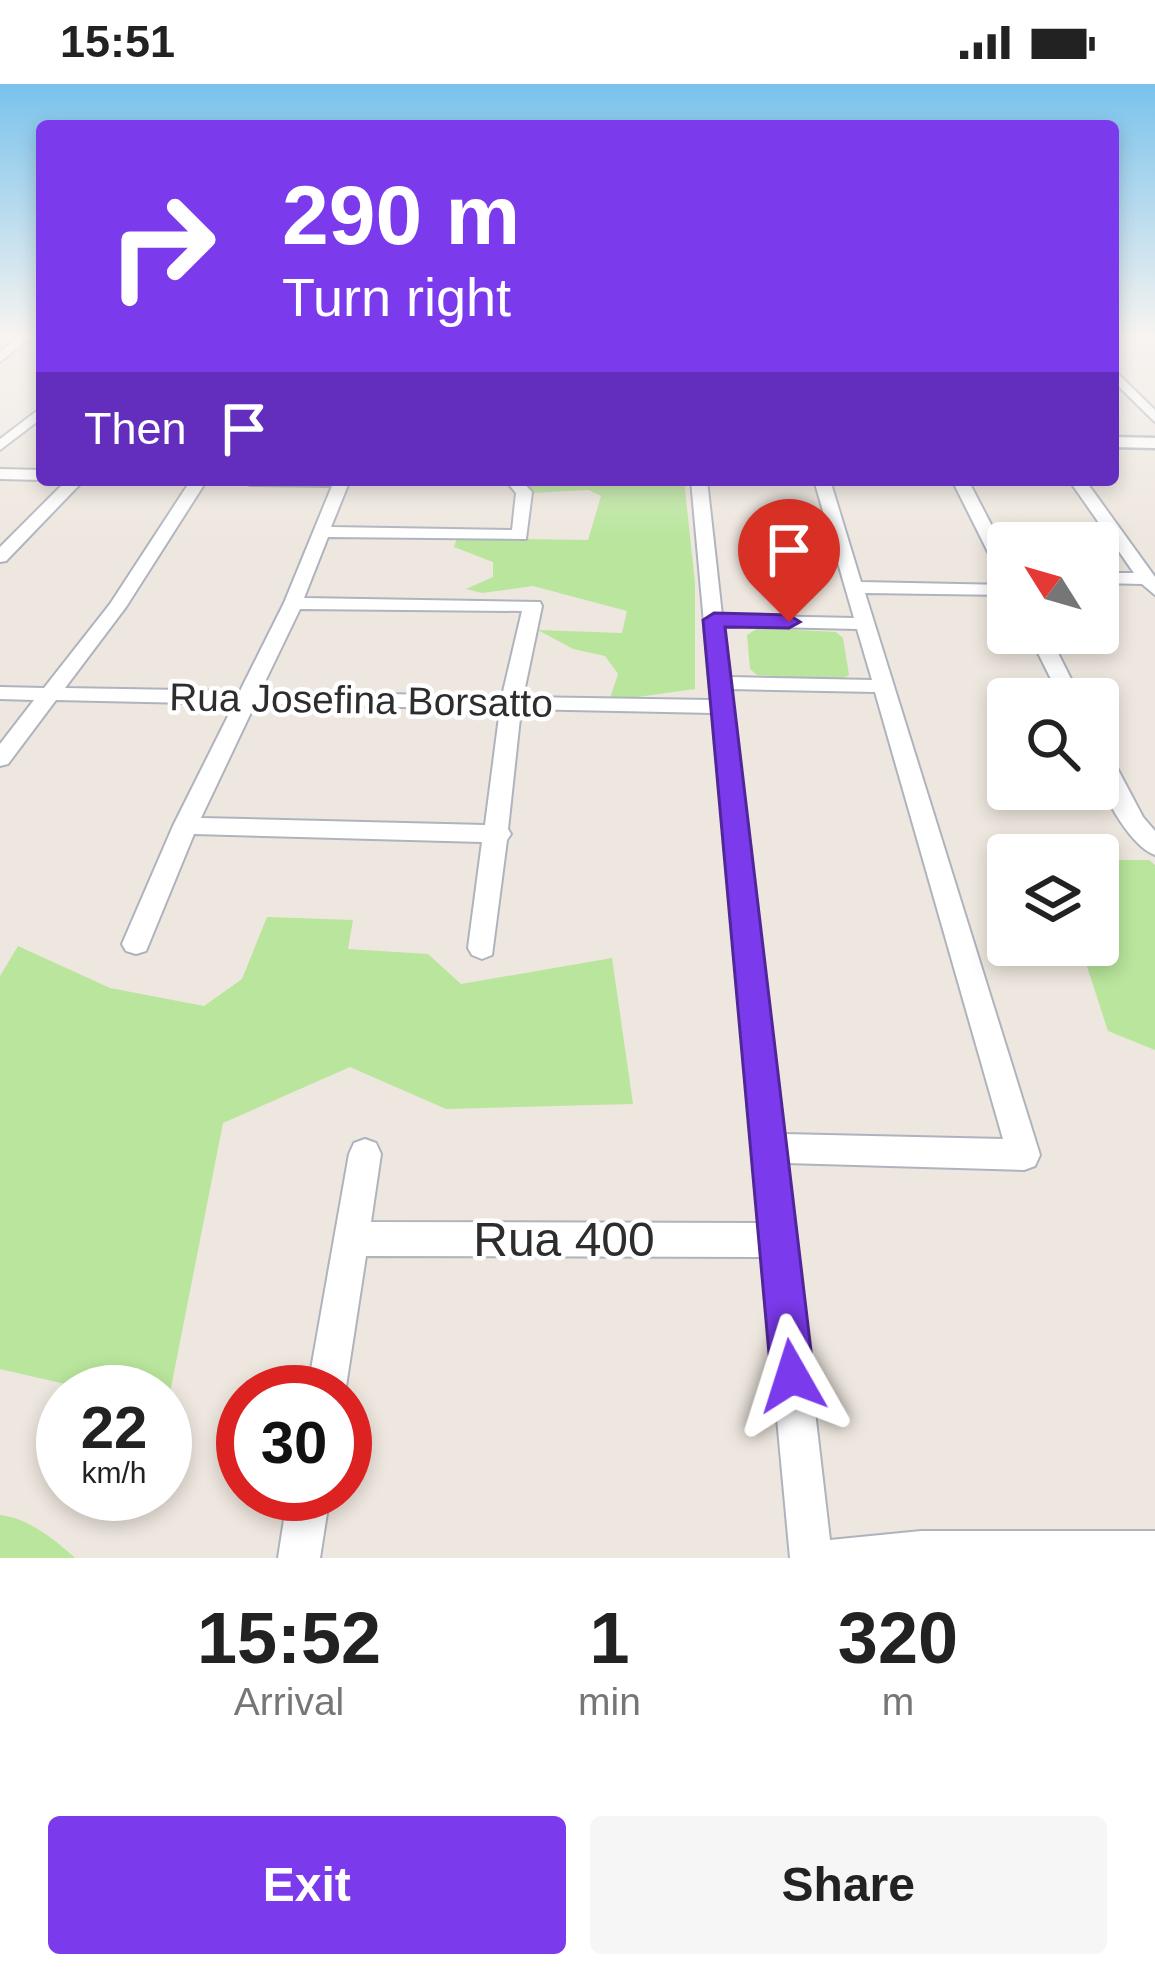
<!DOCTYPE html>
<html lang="en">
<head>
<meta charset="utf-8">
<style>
	:root { --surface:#fff; --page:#f6f6f6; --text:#222; --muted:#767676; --accent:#7c3aed }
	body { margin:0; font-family:Arial,sans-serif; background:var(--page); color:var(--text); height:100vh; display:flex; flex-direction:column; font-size:45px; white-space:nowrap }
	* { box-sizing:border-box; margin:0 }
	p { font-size:39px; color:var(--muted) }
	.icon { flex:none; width:66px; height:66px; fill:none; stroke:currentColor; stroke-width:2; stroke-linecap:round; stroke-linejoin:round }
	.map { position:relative; height:1474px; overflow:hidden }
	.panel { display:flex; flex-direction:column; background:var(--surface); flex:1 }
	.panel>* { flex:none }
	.guide { position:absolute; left:36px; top:36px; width:1083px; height:366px; border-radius:12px; box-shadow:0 6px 18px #0003; background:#7c3aed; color:#fff; overflow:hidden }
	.needle { width:78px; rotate:307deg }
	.fabs { position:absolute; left:987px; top:438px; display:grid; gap:24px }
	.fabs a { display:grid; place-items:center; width:132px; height:132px; border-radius:12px; background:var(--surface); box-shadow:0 6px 18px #0003; font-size:60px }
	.speed { position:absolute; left:36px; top:1281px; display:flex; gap:24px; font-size:60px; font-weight:700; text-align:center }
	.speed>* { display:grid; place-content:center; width:156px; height:156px; border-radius:50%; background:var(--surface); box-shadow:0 6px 18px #0003; line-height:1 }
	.speed small { font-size:30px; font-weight:400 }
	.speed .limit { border:18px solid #d22; background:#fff; color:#111 }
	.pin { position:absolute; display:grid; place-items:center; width:102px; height:102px; color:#fff; margin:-123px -51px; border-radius:50% 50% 50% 0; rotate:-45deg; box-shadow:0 0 12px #0007 }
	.pin .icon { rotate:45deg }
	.me { position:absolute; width:132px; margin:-66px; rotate:354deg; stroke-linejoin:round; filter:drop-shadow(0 0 9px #0008) }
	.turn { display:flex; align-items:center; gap:42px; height:252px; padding:0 48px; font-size:54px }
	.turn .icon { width:156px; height:156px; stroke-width:2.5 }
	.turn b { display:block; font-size:84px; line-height:102px }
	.then { display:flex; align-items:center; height:114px; padding:0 48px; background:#0003; gap:24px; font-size:45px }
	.eta { display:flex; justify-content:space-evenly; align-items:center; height:204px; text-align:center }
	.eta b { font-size:72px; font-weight:700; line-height:84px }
	.primary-button { display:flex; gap:24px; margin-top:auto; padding:24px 48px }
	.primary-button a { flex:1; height:138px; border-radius:12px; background:var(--accent); color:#fff; font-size:48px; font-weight:700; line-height:138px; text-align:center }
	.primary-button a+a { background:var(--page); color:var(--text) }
	.status { display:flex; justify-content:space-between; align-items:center; height:84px; padding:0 60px; background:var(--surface); direction:ltr }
	.status svg { height:33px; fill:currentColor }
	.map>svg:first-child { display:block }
	.green { fill:#b9e59c }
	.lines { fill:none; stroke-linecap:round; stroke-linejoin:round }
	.minor-casing { stroke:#afb3bd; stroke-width:4 }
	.tertiary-casing { stroke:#afb3bd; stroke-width:5 }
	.minor { fill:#fff; fill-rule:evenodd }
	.tertiary { fill:#fff; fill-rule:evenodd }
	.route { fill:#7c3aed; stroke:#51269a; stroke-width:3 }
	.labels { text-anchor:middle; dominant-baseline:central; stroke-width:9; stroke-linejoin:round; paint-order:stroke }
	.street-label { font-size:39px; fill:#2d2d2d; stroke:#fff }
	.near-street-label { font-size:48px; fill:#2d2d2d; stroke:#fff }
</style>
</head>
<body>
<div class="status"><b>15:51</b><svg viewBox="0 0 49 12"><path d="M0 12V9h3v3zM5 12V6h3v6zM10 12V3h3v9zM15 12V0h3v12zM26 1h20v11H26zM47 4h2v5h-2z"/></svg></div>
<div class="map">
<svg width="1155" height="1474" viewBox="0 0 1155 1474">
	<rect width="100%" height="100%" fill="#eee7df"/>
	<path class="green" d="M524,396h160l11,103v106l-86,12 9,-27 -13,-18 -32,-7 -35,-19 84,3 5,-22 -94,-25 -51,7 -16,-4 27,-12v-15l-39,-15 3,-9 131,2 13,-44 -12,-6 -57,3z
		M758,544l78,4 7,6 6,37 -9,5 -83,-5 -7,-6 -3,-34z
		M1098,776h51l6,5v185l-47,-19 -28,-86h18z
		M267,833l86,3 -5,29 80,5 33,30 151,-26 21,146 -187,5 -96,-42 -127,56 -56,285 -2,-16h-65l-100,-23v-393l18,-30 92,42 94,18 38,-27z
		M0,1431c28,3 54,24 75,43h-75z"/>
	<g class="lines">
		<defs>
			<path id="minor" d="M19,252h13l-32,26v-10z
				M1113,285l42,41v12l-42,-41z
				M42,323v11l-42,32v-11z
				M0,385l42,1v10l-42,-1z
				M67,396h17l-78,81 -6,1v-15z
				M191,396h16l-81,127 -61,81 175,3 44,-88 48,-117 -82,-1 -8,-5h108l-19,47 181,3 4,-37 -11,-13h16l11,12 -6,47 -198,-2 -24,61 236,4 2,4 -19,91 188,3 -20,-220h16l15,135 132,3 -40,-138h16l31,102 147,3v10l-143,-2 175,562 -5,11 -11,4 -238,-7 44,377 91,-9h234v27h-365l-28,-301 -396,-1 -21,137 -38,-1 42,-238 5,-11 11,-4 11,4 5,11 -10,68 388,1 -46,-510 -192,-4 -13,120 3,5 -4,6 -15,115 -10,4 -10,-4 -4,-7 14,-106 -288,-8 -48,117 -10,3 -10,-3 -4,-7 51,-118 61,-122 -178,-4 -48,64 -8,2v-22l34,-44 -34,-1v-12l44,1 66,-84zM300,525l222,2 -20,85 -242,-4zM724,542l133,3 15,51 -142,-3zM731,605l144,3 128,447 -220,-5zM255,620l245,5 -15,116 -284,-7z
				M952,396h16l40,77v22l-9,-5z
				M1069,396h16l70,97v18l-13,-11 -44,-1v-10h36z
				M1028,549h20l33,66h-20z
				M1098,661l8,2 37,70 12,14v24c-23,-8 -51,-56 -57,-80 -2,-9 0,-21 0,-30z
				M288,1410h42l-10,64h-42z"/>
			<path id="tertiary" d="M1113,353l42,1v10l-42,-1z"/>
		</defs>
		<use href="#minor" class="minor-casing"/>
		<use href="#tertiary" class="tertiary-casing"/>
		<use href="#minor" class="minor"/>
		<use href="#tertiary" class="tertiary"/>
	</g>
	<linearGradient id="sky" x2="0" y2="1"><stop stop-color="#79c2ec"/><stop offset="0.55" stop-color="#f7f4f1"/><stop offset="1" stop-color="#f7f4f1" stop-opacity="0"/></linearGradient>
	<rect width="1155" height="458" fill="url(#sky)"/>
	<path class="route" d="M714,529l75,2 11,7 -11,6 -64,-1 89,749 -6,15 -16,7 -15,-7 -6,-15 -68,-756z"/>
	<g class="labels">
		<g class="street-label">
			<text transform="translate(361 616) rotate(1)">Rua Josefina Borsatto</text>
		</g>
		<g class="near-street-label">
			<text x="564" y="1155">Rua 400</text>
		</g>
	</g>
</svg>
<div class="fabs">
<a><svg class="needle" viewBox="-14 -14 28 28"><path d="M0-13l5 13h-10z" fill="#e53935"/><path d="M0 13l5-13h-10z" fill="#767676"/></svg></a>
<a><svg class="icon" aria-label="search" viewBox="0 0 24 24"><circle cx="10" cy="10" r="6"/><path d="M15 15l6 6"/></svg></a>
<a><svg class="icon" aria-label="layers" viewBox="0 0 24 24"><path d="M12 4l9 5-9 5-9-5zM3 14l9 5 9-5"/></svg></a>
</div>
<div class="speed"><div>22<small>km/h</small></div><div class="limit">30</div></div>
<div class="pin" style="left:789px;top:538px;background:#d93025"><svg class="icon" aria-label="arrive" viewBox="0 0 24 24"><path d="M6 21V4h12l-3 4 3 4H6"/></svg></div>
<svg class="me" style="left:792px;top:1292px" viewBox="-20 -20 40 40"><path d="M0-17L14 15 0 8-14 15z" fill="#7c3aed" stroke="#fff" stroke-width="4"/></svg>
<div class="guide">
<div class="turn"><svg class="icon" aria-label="right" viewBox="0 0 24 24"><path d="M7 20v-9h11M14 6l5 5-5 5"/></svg><div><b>290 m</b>Turn right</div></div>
<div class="then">Then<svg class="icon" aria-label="arrive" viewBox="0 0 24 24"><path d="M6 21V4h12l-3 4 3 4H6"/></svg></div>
</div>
</div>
<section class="panel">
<div class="eta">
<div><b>15:52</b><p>Arrival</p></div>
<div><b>1</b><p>min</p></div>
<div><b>320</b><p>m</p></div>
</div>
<div class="primary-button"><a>Exit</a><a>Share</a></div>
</section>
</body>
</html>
